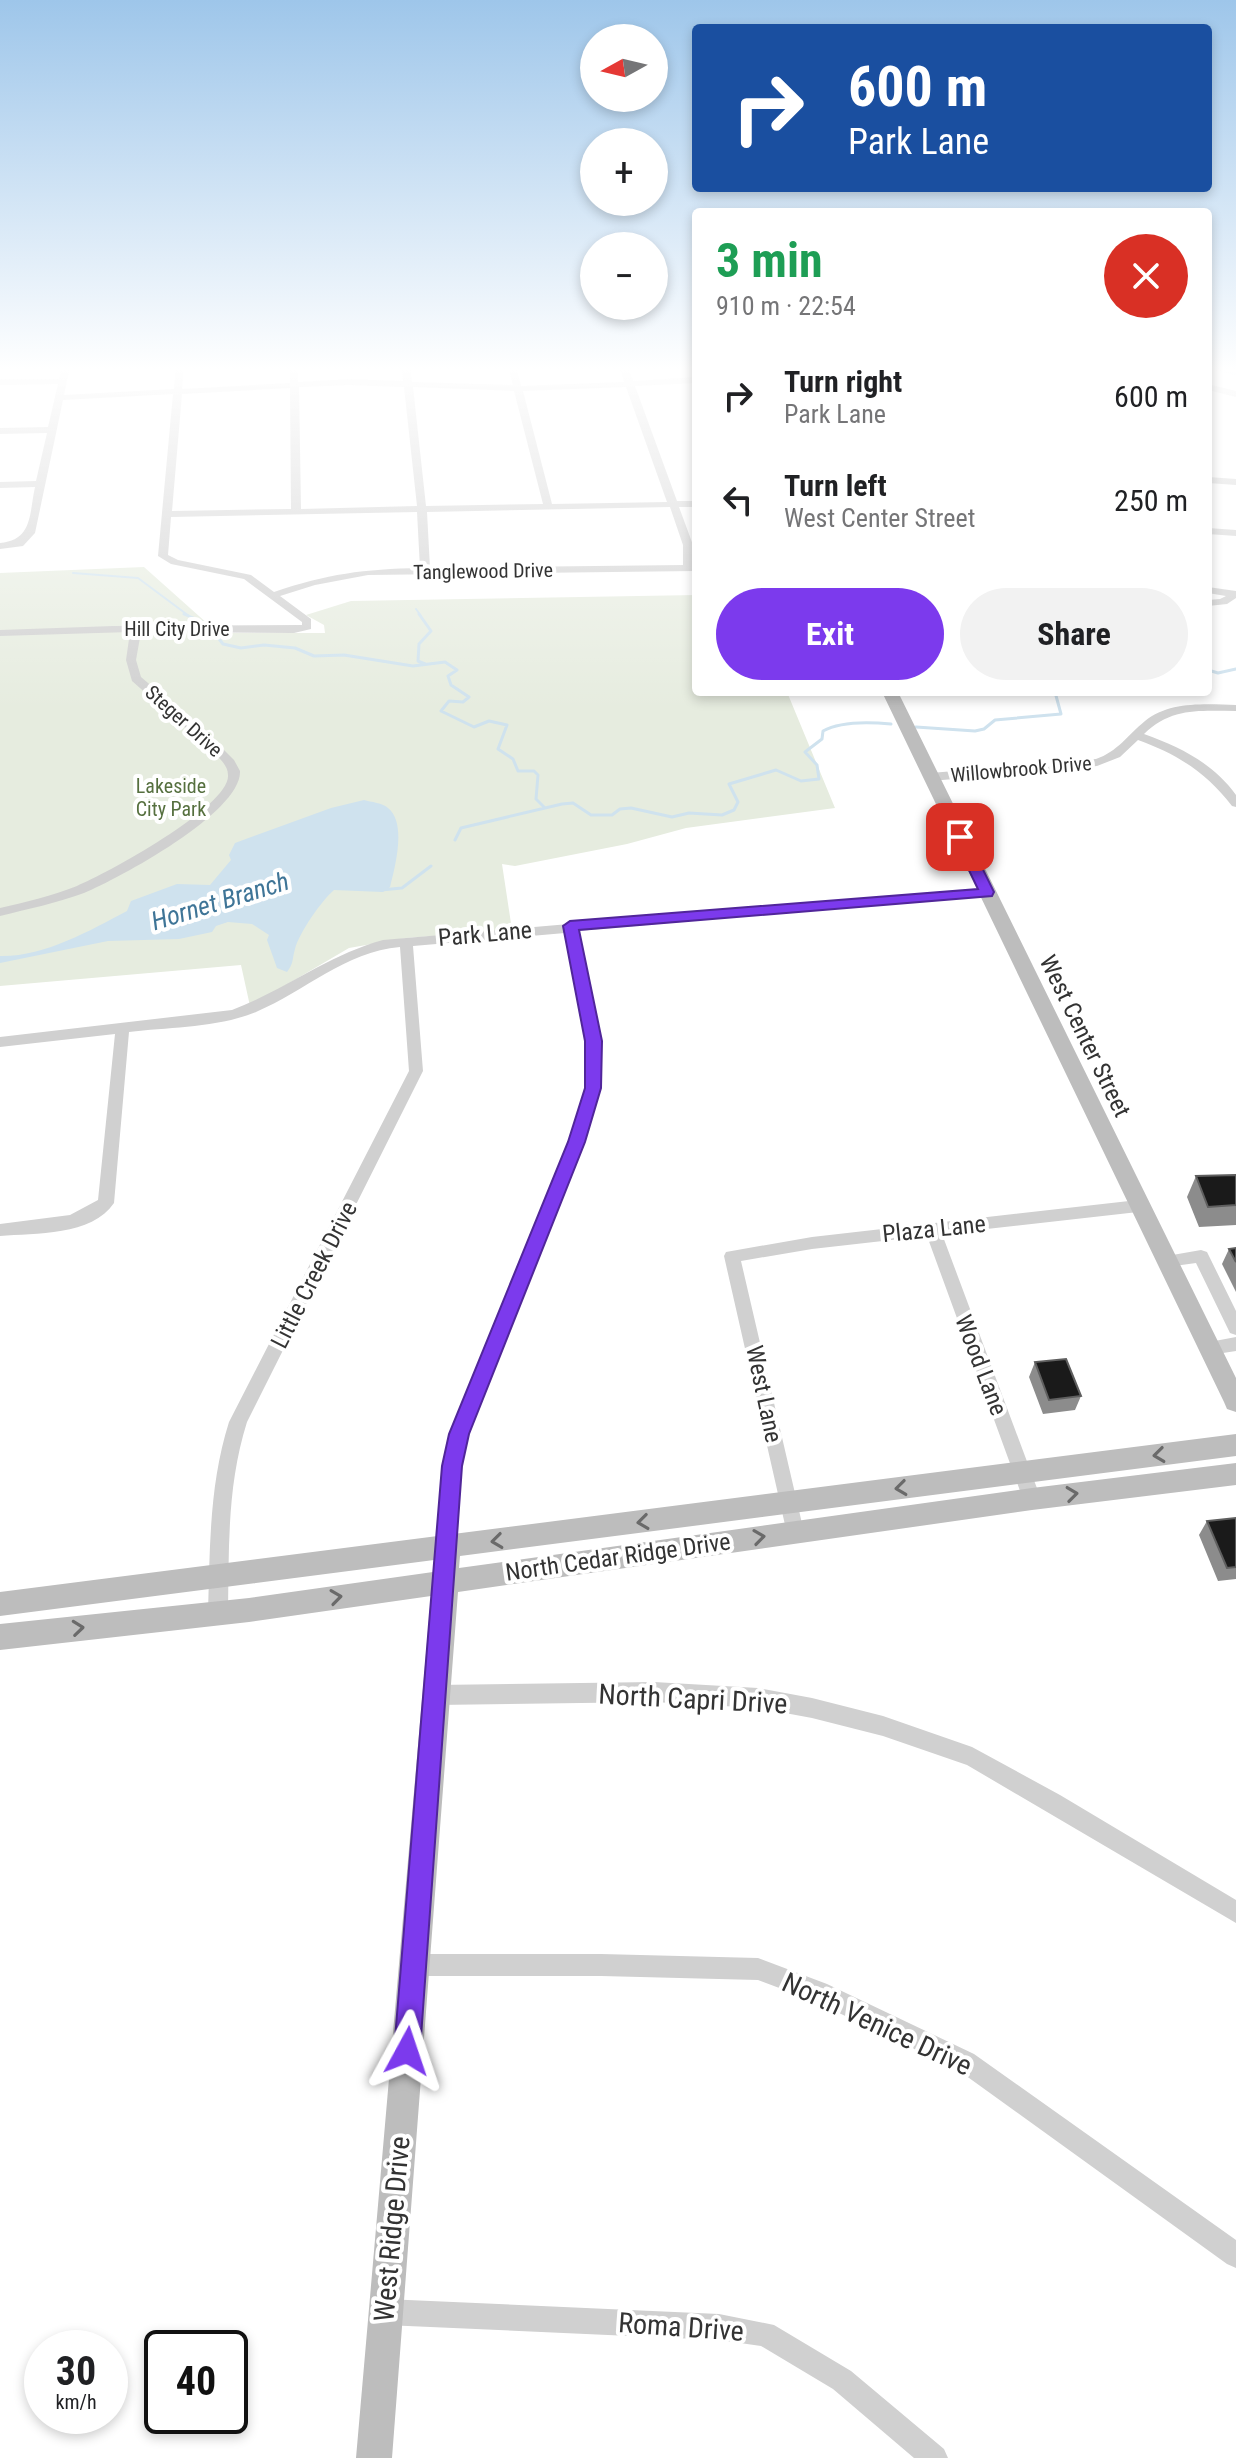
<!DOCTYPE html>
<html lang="en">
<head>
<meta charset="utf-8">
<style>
	:root { --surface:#fff; --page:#f2f2f2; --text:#202124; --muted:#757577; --accent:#7c3aed }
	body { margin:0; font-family:"Roboto Condensed",sans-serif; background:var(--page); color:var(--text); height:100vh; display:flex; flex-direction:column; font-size:30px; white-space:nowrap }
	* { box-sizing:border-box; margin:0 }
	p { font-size:26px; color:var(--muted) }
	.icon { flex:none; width:44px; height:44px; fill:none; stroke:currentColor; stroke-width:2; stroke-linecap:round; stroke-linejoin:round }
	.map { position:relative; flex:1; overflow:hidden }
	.side { position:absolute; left:692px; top:208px; width:520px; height:488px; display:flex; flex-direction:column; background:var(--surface); border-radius:8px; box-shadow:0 4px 12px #0003 }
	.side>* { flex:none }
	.guide { position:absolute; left:692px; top:24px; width:520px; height:168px; border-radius:8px; box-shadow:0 4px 12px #0003; background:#1a4fa0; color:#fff; overflow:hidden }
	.needle { width:52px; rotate:262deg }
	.fabs { position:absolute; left:580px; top:24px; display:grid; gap:16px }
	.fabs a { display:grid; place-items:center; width:88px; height:88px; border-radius:50%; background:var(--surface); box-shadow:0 4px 12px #0003; font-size:40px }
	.speed { position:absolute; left:24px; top:2330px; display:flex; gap:16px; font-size:40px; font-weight:700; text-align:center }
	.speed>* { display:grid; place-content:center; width:104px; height:104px; border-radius:50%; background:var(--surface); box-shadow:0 4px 12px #0003; line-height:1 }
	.speed small { font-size:20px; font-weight:400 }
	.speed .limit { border:4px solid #111; border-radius:12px; background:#fff; color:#111 }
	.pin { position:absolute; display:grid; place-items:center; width:68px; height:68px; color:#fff; margin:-34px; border-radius:16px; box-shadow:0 4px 12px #0006 }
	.me { position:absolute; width:88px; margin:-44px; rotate:5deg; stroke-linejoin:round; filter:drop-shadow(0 0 6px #0008) }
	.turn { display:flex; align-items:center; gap:28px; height:168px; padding:0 24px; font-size:36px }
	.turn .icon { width:104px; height:104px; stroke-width:2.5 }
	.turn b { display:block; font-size:56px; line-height:68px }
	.round { display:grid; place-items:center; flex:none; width:84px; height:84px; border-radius:42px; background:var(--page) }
	.headline { display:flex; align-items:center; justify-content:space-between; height:136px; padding:0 24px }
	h1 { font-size:48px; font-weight:700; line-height:60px; color:#1e9e55 }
	.action { display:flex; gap:16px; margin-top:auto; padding:16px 24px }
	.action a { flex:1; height:92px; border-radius:48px; background:var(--accent); color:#fff; font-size:32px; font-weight:700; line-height:92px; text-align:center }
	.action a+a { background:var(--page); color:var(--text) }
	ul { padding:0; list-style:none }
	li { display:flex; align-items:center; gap:24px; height:104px; padding:0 24px }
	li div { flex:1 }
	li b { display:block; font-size:30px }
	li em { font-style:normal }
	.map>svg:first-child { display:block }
	.green { fill:#e6ecdf }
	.water { fill:#cfe2ee }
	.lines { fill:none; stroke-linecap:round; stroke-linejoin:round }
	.stream-far1 { stroke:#cfe2ee; stroke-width:2 }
	.stream { stroke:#cfe2ee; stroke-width:3 }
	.street { fill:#d0d0d0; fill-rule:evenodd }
	.secondary { fill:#bdbdbd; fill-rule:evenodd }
	.wall { fill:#8c8c8c }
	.building { fill:#1a1a1a; stroke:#5f5f5f; stroke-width:2 }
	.oneway { stroke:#6a6a6a }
	.route { fill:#7c3aed; stroke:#51269a; stroke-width:2 }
	.labels { text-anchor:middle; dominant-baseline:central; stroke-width:8; stroke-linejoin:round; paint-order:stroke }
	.far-street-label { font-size:20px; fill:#333; stroke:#fff }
	.far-park-label { font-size:20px; fill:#56703f; stroke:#fff }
	.street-label { font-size:24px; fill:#333; stroke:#fff }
	.water-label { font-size:26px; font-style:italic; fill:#3f7597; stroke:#fff }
	.near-street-label { font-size:28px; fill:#333; stroke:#fff }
</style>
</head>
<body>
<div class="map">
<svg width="1236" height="2458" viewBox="0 0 1236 2458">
	<rect width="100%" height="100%" fill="#fff"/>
	<path class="green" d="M144,567l74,66h107l-1,-8 -18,-10 45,-14 345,-6v97h91l48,116 -149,20 -59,16 -112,22 -13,-2 10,66 -106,8 -57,10 -99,58 -9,-41 -241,21v-413z"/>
	<path class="water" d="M364,800c7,2 19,3 24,8 19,15 7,59 2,79l-7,5 -49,-2c-12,10 -35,43 -39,59 -3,10 -1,14 -8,23l-10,-4 -10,-28 2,-5 -17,-11 -24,-2 -12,4 -4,6 -33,7 -71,2 -108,22v-7c44,1 89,-25 127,-45l4,-10 46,-17 33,1 21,-25 -2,-5 6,-12 96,-35z"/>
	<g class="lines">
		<path class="stream-far1" d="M1208,368l28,6
			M73,573l65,5 51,38
			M416,609l5,7"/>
		<path class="stream" d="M184,614l25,11
			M419,614l12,17 -12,13 -1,17 7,3
			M216,635l7,9 18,4 23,-3 31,3 19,8 30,-1 69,11 32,-4 12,8 -9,6 3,9 18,12 -6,5 -14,-1 -8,10 33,16 15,-6 18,4 -9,24 15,10 5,12h16l4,4 -2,24 8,8
			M1208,670l10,3 18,-4
			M916,727l59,4 9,-2 11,-9 66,-6 -6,-22
			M455,840l6,-12 101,-24 11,-1 18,12h21l8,-6 11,-1 41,9 17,-4 33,2 12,-5 4,-8 -9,-18 47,-14 25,11 18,-2 -2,-14 -12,-13 17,-13 1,-8c18,-10 48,-9 68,-7
			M381,890l21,-2 29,-22"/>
		<path class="street" d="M62,366h8l-6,29 110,-6 2,-23h8l-2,23 108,-6v-17h8v16l51,-3 54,2 -1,-15h8l2,16 101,3 -5,-19h8l5,20 103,-4 -5,-16h8l6,15 63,-4v6l-61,3 42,115h19v6h-17l14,38v20h3v6l-328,4 -53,10 -35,11 31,23v10l-17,4 -153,-1 -5,28 5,17 69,59 24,24 6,11c2,41 -120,107 -156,122 -27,10 -56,16 -84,23v-8c26,-6 52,-12 77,-22 29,-12 154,-80 151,-111 0,-9 -7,-15 -13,-21l-83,-73 -6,-21 4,-28 -130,4v-6l113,-4 189,-1v-3l-58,-43 -73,-15 -13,-8 15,-162 -110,6 -28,133 -12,13 -23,3v-6c33,-3 29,-29 35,-56l-35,1v-6l36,-1 11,-48 -47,1v-6l48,-1 10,-43 -58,1v-6h59zM349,385l55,2 13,119 -116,3 -2,-122zM413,387l101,4 29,113 -117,2zM626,387l41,115 -115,2 -29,-113zM290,388l1,121 -119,2 10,-117zM670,507l13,38v20l-253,3 -3,-56zM417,512l3,56c-56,1 -93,6 -146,24l-23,-17 -73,-15 -10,-5 3,-38z
			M1208,384l28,7v6l-28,-7z
			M1208,477l28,2v6l-28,-2z
			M1208,528l28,2v6l-28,-2z
			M1208,587l28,4v7l-9,6 -19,2v-6l12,-1 6,-3 -18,-3z
			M1236,705v6c-36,0 -64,-4 -92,23 36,13 69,29 92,61v12l-4,-1c-25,-33 -55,-52 -94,-66l-18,17 -23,9 -166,15 -6,-4 6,-4 165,-14c21,-7 32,-24 49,-38 24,-20 61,-17 91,-16z
			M987,888l5,1v6l-414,36 22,110v47l-16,54 -116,292 -7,32 -4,81 -2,6 -7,2 -7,-2 -2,-6 4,-81 7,-32 118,-292 18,-54v-47l-21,-108 -152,13 10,125 -176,351c-20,63 -18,126 -19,191l-3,6 -7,3 -7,-3 -3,-6c2,-65 1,-128 21,-191l180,-351 -9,-124c-55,5 -95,44 -144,65 -39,16 -86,15 -127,20l-15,171c-22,33 -79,30 -114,33v-12l70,-9 28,-15 17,-166 -115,13v-10l232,-27c53,-20 96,-55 151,-70z
			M1138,1200l8,6 -8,6 -196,22 99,265 -3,6 -6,2 -6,-2 -3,-6 -96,-263 -115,13 -71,12 63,271 -2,6 -7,2 -7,-2 -64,-282 2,-4 86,-15z
			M1201,1250l6,2 29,59v24l-6,-2 -34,-70 -29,4 -6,-2 -2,-4 2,-4z
			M1236,1337v14l-26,4 -6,-2 -3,-5 3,-5z
			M654,1682l104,6 54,10 71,18 89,31 88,48 176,105v23l-269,-158 -84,-29 -71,-18 -54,-10 -104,-6 -218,3 -7,-3 -3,-7 3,-7 7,-3z
			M414,1954h187l157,4 69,26 147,70 262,186v28l-9,-4 -269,-194 -144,-69 -56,-21 -157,-4h-187l-8,-3 -3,-8 3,-8z
			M385,2299l334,15 55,11 77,46 93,78 4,9h-34l-81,-69 -72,-43 -42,-6 -334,-15 -9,-4 -4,-9 4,-9z"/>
		<path class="secondary" d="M882,692h16l338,686v34l-9,-3 -3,-7z
			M1236,1434v22l-776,100 -1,12 573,-80 204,-25v22l-204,25 -574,82 -66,866h-36l75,-862 -182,26 -249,28v-26l249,-26 184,-26 1,-12 -434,56v-24z"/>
	</g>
	<path class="wall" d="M1236,1175v50l-37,2 -12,-30 9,-21z
		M1236,1248v44l-14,-28 7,-15z
		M1035,1362l46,34 -6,14 -32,4 -14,-37z
		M1236,1518v61l-18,2 -19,-46 8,-14z"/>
	<path class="building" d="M1236,1175v30l-28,2 -12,-31z
		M1236,1248v14l-7,-13z
		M1066,1359l15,37 -32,4 -14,-38z
		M1236,1518v49l-9,1 -20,-47z"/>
	<defs><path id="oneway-chevron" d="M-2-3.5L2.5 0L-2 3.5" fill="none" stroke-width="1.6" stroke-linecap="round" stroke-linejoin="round" transform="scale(2)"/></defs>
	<g class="oneway">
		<use href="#oneway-chevron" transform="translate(1159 1455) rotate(173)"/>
		<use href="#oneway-chevron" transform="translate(901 1488) rotate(173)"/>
		<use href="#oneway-chevron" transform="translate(1072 1494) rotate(-7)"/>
		<use href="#oneway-chevron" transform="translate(643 1522) rotate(173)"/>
		<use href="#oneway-chevron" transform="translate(759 1537) rotate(-8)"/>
		<use href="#oneway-chevron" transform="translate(497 1541) rotate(173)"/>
		<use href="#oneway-chevron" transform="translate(336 1597) rotate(-8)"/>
		<use href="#oneway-chevron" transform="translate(78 1628) rotate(-6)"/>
	</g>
	<linearGradient id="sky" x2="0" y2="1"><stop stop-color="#9ec6ea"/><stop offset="0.52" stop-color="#fff"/><stop offset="1" stop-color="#fff" stop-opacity="0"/></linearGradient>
	<rect width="1236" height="710" fill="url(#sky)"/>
	<path class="route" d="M960,833l7,4 27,55 -2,4 -413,34 23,111 -1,47 -16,54 -116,292 -7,32 -42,585 -4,9 -9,4 -10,-4 -3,-9 48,-585 7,-32 119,-292 17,-54v-47l-22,-115 7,-5 408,-32 -25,-52z"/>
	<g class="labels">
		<g class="far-street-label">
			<text transform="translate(483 571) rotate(-1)">Tanglewood Drive</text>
			<text x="177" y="629">Hill City Drive</text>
			<text transform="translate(184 721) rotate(42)">Steger Drive</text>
			<text transform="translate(1021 769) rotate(-5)">Willowbrook Drive</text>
		</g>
		<g class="far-park-label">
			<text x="171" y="786">Lakeside<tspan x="171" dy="23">City Park</tspan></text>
		</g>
		<g class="street-label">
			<text transform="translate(485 934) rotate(-5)">Park Lane</text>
			<text transform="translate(1085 1036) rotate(64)">West Center Street</text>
			<text transform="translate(934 1229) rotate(-6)">Plaza Lane</text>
			<text transform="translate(314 1275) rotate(-63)">Little Creek Drive</text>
			<text transform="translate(981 1365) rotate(69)">Wood Lane</text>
			<text transform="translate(764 1394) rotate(78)">West Lane</text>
			<text transform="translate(618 1557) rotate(-8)">North Cedar Ridge Drive</text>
		</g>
		<g class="water-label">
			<text transform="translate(220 901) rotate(-17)">Hornet Branch</text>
		</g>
		<g class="near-street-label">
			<text transform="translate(693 1699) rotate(3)">North Capri Drive</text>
			<text transform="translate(877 2024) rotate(25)">North Venice Drive</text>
			<text transform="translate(392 2229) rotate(-85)">West Ridge Drive</text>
			<text transform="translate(681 2327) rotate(4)">Roma Drive</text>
		</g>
	</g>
</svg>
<div class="fabs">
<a><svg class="needle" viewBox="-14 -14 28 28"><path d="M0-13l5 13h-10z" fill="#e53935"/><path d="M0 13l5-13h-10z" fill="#757577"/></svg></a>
<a>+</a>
<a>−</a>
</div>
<div class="speed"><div>30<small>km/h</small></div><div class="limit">40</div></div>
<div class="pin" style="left:960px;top:837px;background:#d93025"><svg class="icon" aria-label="arrive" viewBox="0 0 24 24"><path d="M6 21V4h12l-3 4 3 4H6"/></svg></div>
<svg class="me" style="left:407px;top:2051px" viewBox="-20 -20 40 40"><path d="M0-17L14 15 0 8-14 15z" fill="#7c3aed" stroke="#fff" stroke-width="4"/></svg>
<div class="guide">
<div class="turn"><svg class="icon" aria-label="right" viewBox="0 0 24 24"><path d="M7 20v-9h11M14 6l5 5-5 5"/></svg><div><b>600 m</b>Park Lane</div></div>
</div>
<section class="side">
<div class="headline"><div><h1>3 min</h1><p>910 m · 22:54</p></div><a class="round" style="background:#d93025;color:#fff"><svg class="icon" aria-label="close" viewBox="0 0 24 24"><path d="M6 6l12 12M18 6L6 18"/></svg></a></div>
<ul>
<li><svg class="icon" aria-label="right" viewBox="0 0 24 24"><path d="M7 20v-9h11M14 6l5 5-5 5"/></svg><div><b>Turn right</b><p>Park Lane</p></div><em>600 m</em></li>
<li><svg class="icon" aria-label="left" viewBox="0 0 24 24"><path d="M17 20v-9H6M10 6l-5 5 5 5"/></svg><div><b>Turn left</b><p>West Center Street</p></div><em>250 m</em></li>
</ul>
<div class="action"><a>Exit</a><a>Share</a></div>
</section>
</div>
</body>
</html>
